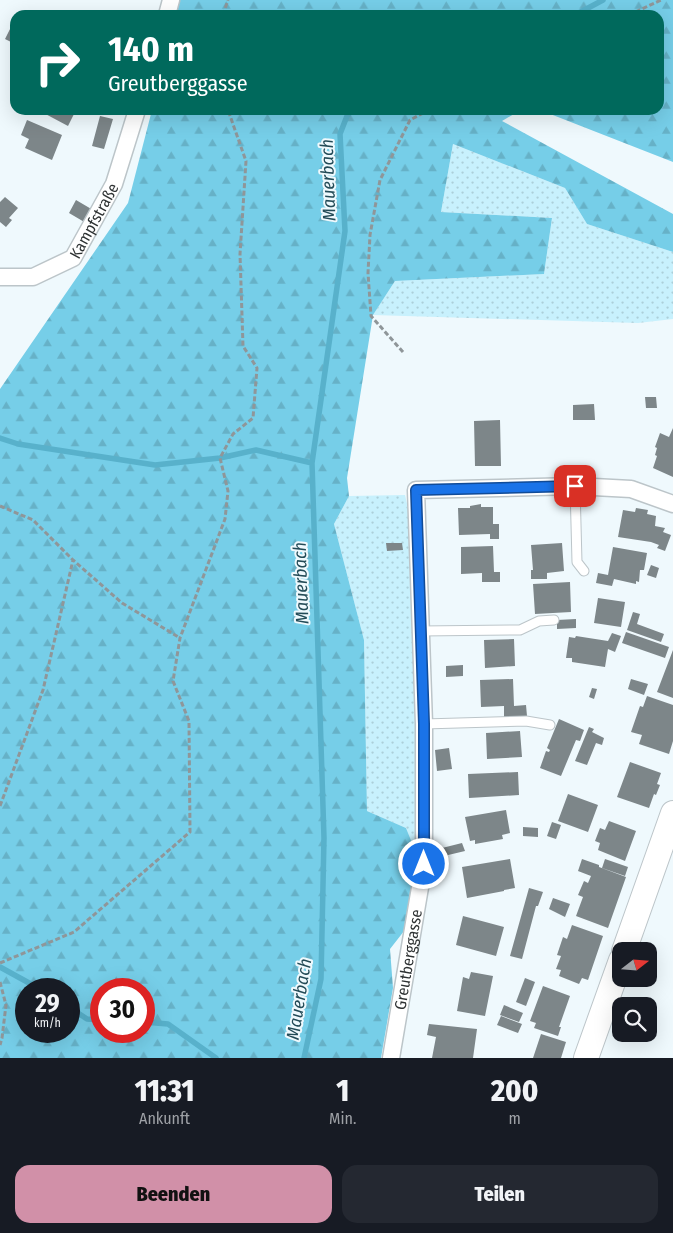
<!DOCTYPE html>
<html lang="de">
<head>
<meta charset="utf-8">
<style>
	:root { --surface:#171b24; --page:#242831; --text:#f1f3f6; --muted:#9ea1a6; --accent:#d190a8 }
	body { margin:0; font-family:"Fira Sans Condensed",sans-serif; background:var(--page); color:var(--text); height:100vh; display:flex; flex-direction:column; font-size:19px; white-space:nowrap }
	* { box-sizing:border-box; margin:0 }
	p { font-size:16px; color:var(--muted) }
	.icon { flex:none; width:28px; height:28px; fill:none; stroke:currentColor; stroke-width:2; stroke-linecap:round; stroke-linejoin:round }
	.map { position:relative; height:1058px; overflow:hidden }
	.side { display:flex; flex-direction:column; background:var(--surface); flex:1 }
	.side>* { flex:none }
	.top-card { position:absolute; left:10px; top:10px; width:654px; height:105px; border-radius:15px; box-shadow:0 5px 20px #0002; background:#00695c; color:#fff; overflow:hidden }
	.needle { width:32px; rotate:73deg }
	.buttons { position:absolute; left:612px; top:942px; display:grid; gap:10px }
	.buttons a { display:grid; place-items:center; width:45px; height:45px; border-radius:10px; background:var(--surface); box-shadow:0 5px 20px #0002; font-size:25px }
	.speed { position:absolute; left:15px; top:978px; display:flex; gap:10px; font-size:25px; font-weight:700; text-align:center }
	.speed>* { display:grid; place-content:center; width:65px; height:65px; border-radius:50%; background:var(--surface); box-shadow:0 5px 20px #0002; line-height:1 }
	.speed small { font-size:12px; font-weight:400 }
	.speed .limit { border:8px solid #d22; background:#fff; color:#111 }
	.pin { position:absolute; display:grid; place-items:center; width:42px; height:42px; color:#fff; margin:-21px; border-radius:10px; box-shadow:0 2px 8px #0006 }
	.me { position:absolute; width:55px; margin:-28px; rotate:0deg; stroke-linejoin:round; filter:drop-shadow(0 0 4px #0008) }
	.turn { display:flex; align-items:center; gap:18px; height:105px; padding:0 15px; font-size:22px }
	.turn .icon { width:65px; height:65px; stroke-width:2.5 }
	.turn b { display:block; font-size:35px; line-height:42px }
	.eta { display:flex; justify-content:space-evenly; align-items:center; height:85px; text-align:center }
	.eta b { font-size:30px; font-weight:800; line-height:35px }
	.button { display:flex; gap:10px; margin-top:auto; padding:10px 15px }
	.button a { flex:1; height:58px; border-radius:15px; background:var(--accent); color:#111; font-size:20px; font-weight:800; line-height:58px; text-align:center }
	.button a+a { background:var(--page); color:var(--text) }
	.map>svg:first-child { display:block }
	.grass { fill:url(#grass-dots) }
	.forest { fill:url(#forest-firs); fill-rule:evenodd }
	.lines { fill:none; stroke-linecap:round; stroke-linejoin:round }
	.stream { stroke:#58b1cb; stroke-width:5.5 }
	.building { fill:#7d8689 }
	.lane-casing { stroke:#bcc5c9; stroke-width:11 }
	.street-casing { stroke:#bcc5c9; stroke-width:19 }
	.secondary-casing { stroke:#bcc5c9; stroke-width:26 }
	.path { stroke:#8f9699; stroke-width:3; stroke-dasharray:5 2.5; stroke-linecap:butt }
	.lane { stroke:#fff; stroke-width:9 }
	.street { stroke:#fff; stroke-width:16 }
	.secondary { stroke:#fff; stroke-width:24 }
	.route-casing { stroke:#114b97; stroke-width:12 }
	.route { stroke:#1a73e8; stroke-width:9 }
	.labels { text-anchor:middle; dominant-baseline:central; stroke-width:4; stroke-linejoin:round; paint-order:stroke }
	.street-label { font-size:16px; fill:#2e3233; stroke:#eff9fd }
	.water-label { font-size:18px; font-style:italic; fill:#234b57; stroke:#eff9fd }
</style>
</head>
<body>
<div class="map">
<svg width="673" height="1058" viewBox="0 0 673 1058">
	<defs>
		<pattern id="grass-dots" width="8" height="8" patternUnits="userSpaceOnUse" patternTransform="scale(1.25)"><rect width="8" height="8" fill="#c8f1fd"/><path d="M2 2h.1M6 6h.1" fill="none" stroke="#accfd9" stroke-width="1.8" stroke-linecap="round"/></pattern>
		<pattern id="forest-firs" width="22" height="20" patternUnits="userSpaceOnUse" patternTransform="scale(1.25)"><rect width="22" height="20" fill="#76cee8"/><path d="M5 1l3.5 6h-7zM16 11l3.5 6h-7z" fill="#66b1c7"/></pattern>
	</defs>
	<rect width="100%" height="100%" fill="#eff9fd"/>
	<path class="grass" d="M453,144l112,44 22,36 86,28v67l-35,4 -265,-8 22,-34 149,-7 8,-56 -111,-6z
		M405,495l4,17 10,348 -13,-32 -39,-17 -3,-171 -30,-116 15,-28z"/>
	<path class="forest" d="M180,0h493v162l-133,-52h119v-95h-483z
		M152,110h369l-19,11 171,93v38l-86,-28 -22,-36 -112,-44 -12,68 111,6 -8,56 -149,7 -22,34 -26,163 2,18 -15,28 30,116 3,171 39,17 13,32 -11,66 -18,23 3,39 -12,70h-381v-669l128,-186zM26,989h43v42h-43zM101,989h43v42h-43z"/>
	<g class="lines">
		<path class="stream" d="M575,15l28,-15
			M0,438l18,6 137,21 65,-7 36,-8 56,13
			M0,967l40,22
			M69,1007l18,12 14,1
			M144,1022l24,2 48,34
			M304,1058l17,-79 3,-141 -12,-375 33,-232 -5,-97 7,-18 5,-6"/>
	</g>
	<path class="building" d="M12,25l3,1v18l-10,-5z
		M38,110h38l-8,16z
		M100,116l13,3 -9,30 -12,-3z
		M27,120l35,15 -10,25 -27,-12 4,-9 -8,-4z
		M5,197l13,11 -9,10 3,2 -6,7 -6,-5v-20z
		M76,200l17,10 -7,13 -17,-10z
		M645,397h11l1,11h-11z
		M594,404l1,16h-22v-15z
		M500,420l1,46h-26l-1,-45z
		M673,428v49l-20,-9 4,-12 -2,-1 2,-7 -2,-1 5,-14 9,4z
		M481,504v3h12v17h6v15h-9v-5l-31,1 -1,-27h12v-2z
		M636,508l12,2 -1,4 9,2 -1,10 10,2 -2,4 8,3 -6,16 -8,-3 2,-3 -8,-3 -33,-5 5,-27 12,2z
		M386,543h16l1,7 -16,1z
		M562,543l2,28 -17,2v6h-16v-9h2l-2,-25z
		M493,546l1,26h6v10h-18v-9l-21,1v-27z
		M613,547l34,6 -3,17h-4l-1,12 -3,-1v3l-22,-5 -2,7 -16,-3 2,-10 10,2z
		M651,565l8,3 -3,10 -9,-3z
		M570,582l1,30 -36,2 -2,-30z
		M598,598l27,4 -4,25 -27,-4z
		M633,612l7,2 -3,10 27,10 -3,8 -34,-12z
		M576,619v9l-19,1v-9z
		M626,632l43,15 -4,11 -43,-15z
		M612,633l9,3 -6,16 -7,-3 -3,18 -33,-5v-4h-6l3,-21 6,1 1,-2 32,5z
		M514,639l1,27 -30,2 -1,-28z
		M673,650v48l-16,-6z
		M463,665v11l-17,1v-11z
		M513,679l1,27 12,-1 1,11 -23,1v-11l-23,1 -1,-27z
		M631,679l17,5 -4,11 -16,-6z
		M592,688l5,1 -3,10 -5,-2z
		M647,696l26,9v36l-4,13 -30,-10 3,-9 -11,-3 9,-26 3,1z
		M559,719l25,11 -4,11 -4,-1 -15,36 -21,-8 6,-17 3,1 1,-2 -3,-2z
		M589,727l5,2 -2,3 12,6 -2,7 -6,-2 -9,22 -12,-4z
		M520,731l2,26 -35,2 -1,-26z
		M449,748l3,21 -15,2 -2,-21z
		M630,762l31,11 -4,11 3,1 -4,10 -2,-1 -5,14 -32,-11z
		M518,772l1,23 -50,3 -1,-24z
		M568,794l30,11 -10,27 -30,-11z
		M506,810l4,23 -8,2 1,4 -28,5v-4l-5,1 -5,-24z
		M609,821l27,10 -11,30 -27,-11 2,-7 -5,-2 5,-13 5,2z
		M552,822l9,3 -5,14 -9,-3z
		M523,827l15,1v9l-15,-1z
		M462,843l3,8 -21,5 -2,-8z
		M510,859l5,29 -11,2v1l-37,7 -5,-31z
		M582,859l17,6v2l27,10 -18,51 -32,-12 7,-19 -5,-2 6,-14 4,2 3,-7 -13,-5z
		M605,859l23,8 -3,9 -23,-8z
		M529,888l14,4 -5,14h-2l-14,53 -12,-3z
		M553,898l17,6 -5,13 -16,-8z
		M463,916l41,11 -8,29 -40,-11z
		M572,925l31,11 -15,44 -6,-2 -3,6 -20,-8 2,-6 -5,-1 5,-13 -4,-1 6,-18 4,2z
		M471,972l22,4 -8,40 -28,-5 6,-34 6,2z
		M525,978l10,4 -9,24 -10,-4z
		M543,986l27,10 -11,31h2l-3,9 -24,-8 2,-5 -6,-2z
		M504,1005l19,8 -4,9 -19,-7z
		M501,1016l21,8 -4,9 -21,-8z
		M429,1024l48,5 -4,29h-41l4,-21 -9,-2z
		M541,1034l25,8 -5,16h-28z"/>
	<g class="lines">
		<defs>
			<path id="lane" d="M575,486l2,76 7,9
				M421,631l99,-1 19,-9 15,-1
				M424,724l102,-3 24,4"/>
			<g id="street">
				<path d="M167,15l4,-15"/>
				<path id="s1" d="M0,277h33l40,-19 41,-74 23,-74"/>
				<path id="s2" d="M391,1058l33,-194v-140l-8,-234 159,-4 56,3 42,15"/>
			</g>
			<path id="secondary" d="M624,951l49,-138
				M586,1058l35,-98"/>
		</defs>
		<use href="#lane" class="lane-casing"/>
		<use href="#street" class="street-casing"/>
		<use href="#secondary" class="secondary-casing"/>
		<path class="path" d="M223,15l5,-15
			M629,15l32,-15
			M403,352l-32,-36 -3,-43 2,-38 10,-55 30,-60 19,-10
			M0,506l33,14 40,40 49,43 58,35
			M0,806l43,-116 30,-130
			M0,963l74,-31 116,-100 -1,-111 -16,-40 7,-43 45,-119 3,-28 -8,-33 13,-24 20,-16 4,-50 -14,-22 -3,-92 6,-93 -18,-51
			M0,982l6,23 -4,33 -2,7"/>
		<use href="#lane" class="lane"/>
		<use href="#street" class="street"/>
		<use href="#secondary" class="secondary"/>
	</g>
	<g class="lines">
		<defs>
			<path id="route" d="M424,864v-140l-8,-234 159,-4"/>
		</defs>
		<use href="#route" class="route-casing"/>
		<use href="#route" class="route"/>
	</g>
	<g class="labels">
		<g class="street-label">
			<text stroke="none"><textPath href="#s1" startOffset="120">Kampfstraße</textPath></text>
			<text stroke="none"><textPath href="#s2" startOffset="100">Greutberggasse</textPath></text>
		</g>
		<g class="water-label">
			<text transform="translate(328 180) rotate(-92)">Mauerbach</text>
			<text transform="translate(301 583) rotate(-92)">Mauerbach</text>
			<text transform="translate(299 999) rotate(-81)">Mauerbach</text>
		</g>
	</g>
</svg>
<div class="buttons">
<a><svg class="needle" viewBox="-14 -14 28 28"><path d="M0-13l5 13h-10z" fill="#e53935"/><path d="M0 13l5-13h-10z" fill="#9ea1a6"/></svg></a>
<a><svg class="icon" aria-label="search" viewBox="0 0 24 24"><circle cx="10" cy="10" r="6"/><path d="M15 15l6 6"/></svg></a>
</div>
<div class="speed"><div>29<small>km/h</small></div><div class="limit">30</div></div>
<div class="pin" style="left:575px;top:486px;background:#d93025"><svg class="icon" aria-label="arrive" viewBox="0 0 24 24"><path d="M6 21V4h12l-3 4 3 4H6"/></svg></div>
<svg class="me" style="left:424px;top:864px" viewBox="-20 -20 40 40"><circle r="17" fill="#1a73e8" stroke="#fff" stroke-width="3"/><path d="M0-11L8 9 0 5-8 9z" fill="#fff"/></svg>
<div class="top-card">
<div class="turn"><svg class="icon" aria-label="right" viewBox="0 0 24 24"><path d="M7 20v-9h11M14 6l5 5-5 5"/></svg><div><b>140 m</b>Greutberggasse</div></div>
</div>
</div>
<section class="side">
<div class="eta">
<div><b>11:31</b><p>Ankunft</p></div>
<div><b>1</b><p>Min.</p></div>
<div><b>200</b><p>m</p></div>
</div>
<div class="button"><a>Beenden</a><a>Teilen</a></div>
</section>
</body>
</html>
